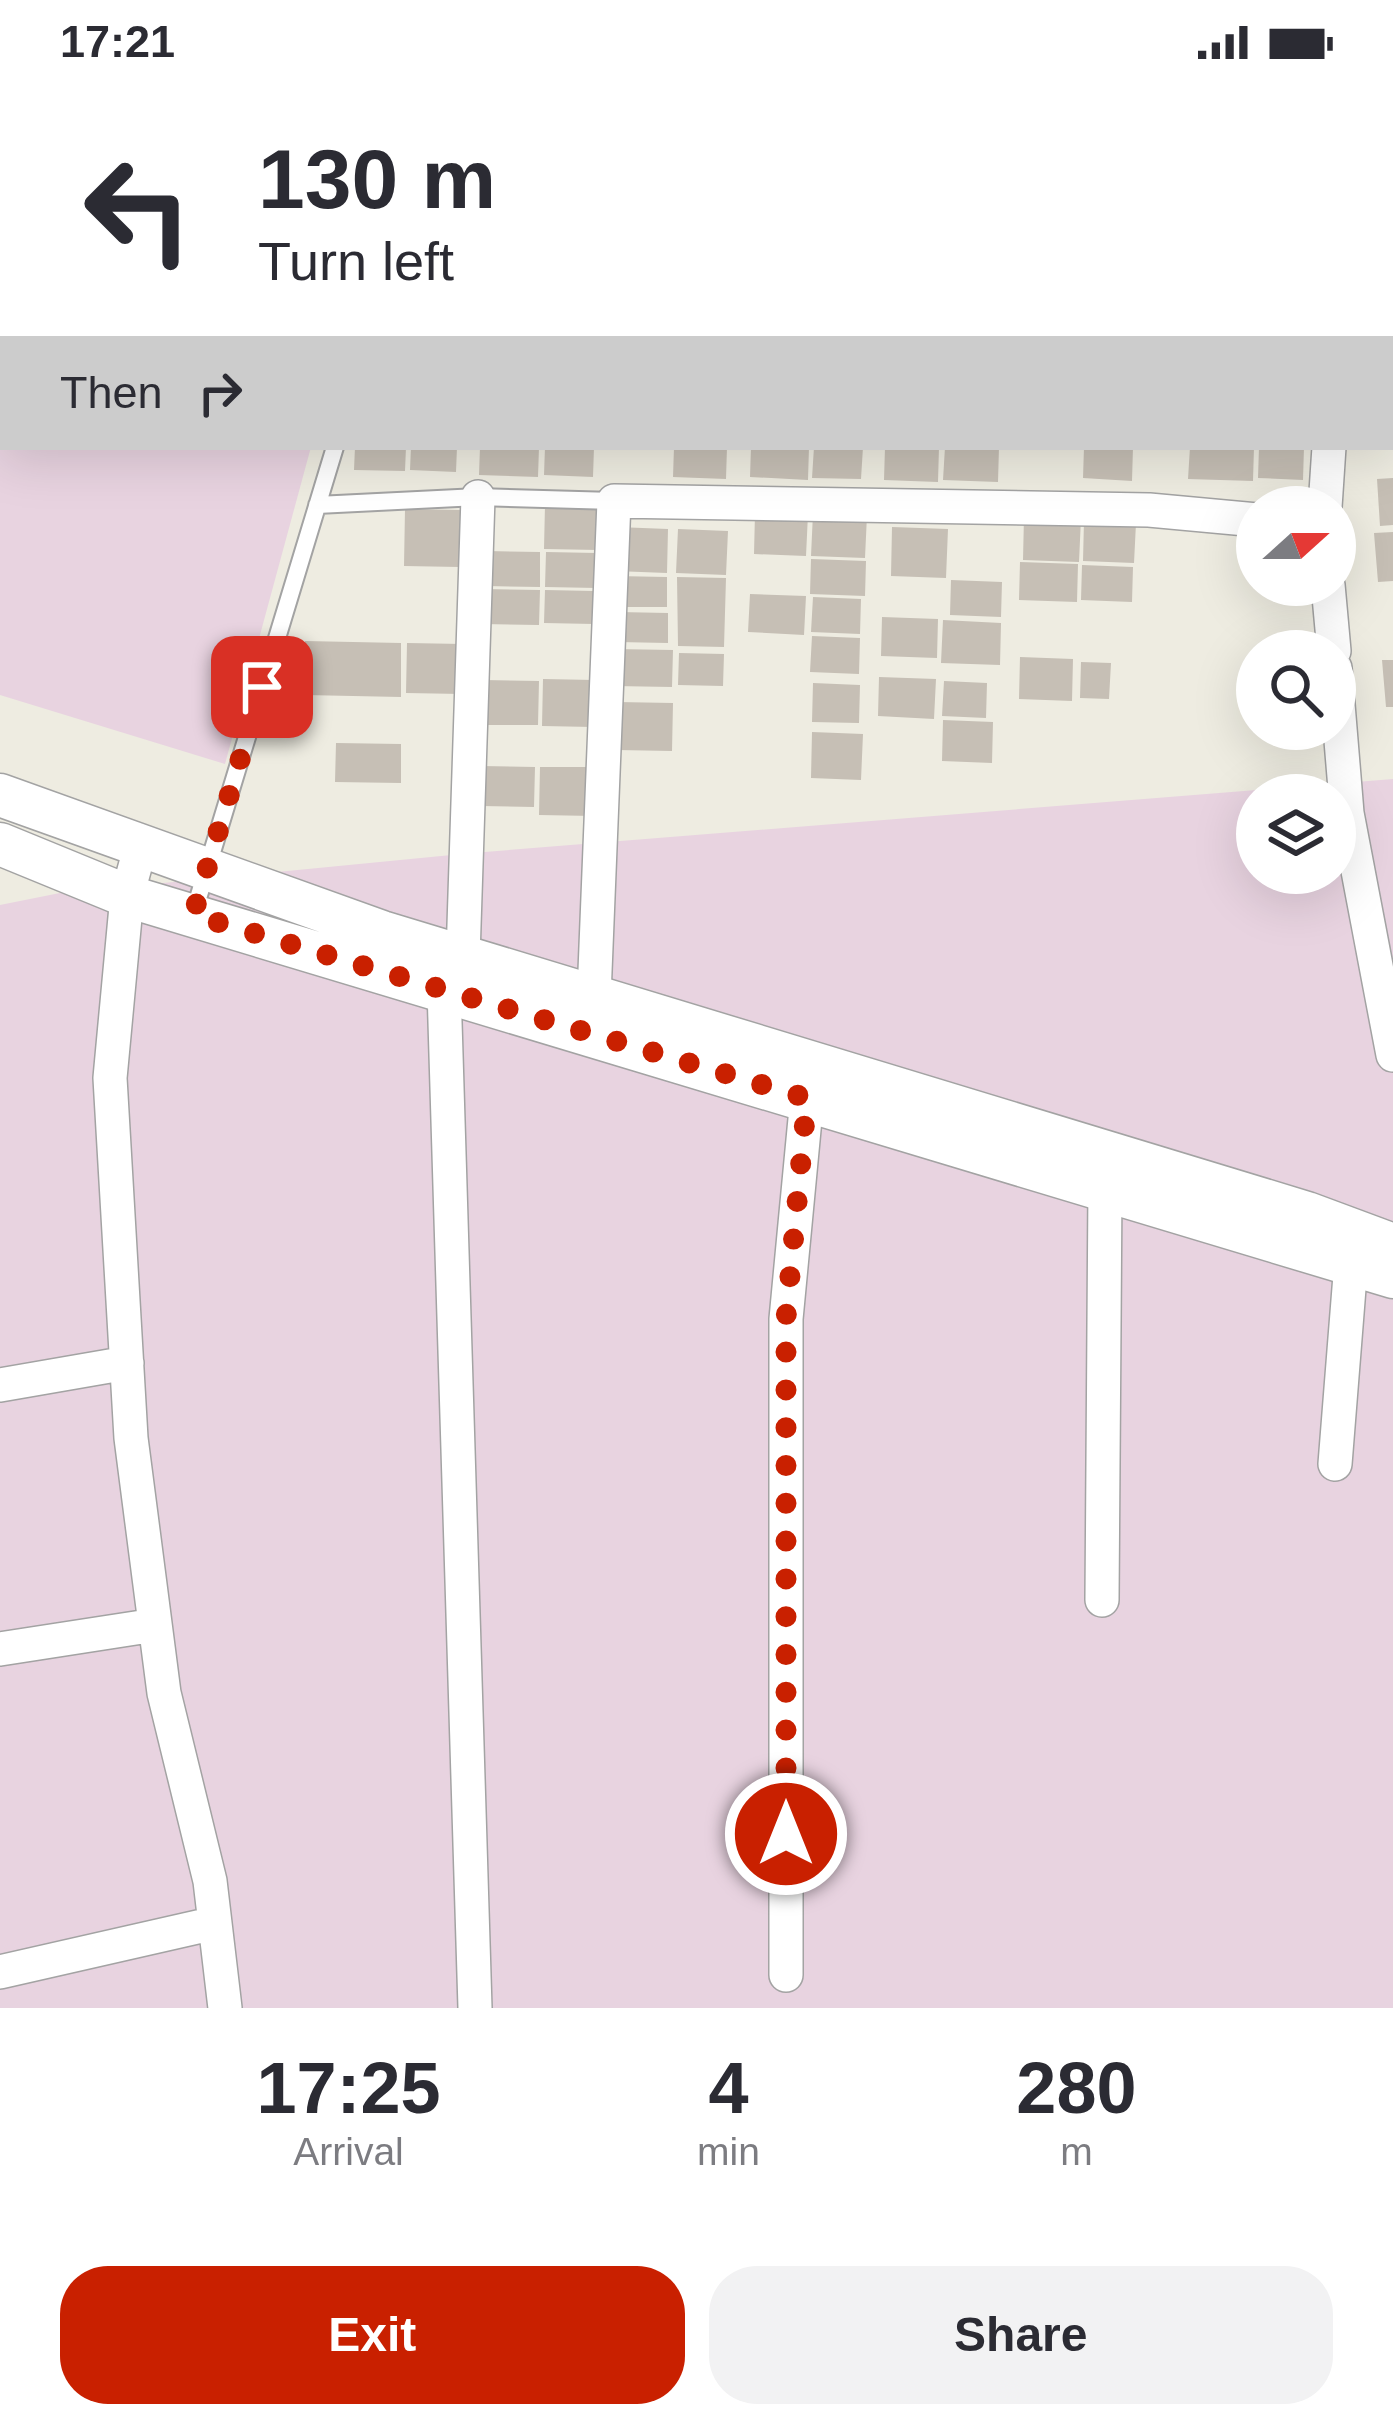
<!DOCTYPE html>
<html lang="en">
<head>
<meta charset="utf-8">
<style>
	:root { --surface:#fff; --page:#f2f2f3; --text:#2b2b33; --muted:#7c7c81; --accent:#c92000 }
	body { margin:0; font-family:Helvetica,sans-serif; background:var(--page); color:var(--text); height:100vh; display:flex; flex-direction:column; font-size:45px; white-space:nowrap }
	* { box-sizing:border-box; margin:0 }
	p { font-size:39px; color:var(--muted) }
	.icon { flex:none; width:66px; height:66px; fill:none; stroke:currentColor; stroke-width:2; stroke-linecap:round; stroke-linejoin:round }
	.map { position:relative; height:1924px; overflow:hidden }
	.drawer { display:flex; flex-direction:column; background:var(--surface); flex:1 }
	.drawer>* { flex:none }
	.top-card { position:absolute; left:0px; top:0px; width:1395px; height:366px; box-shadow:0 12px 48px #0002; background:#fff; color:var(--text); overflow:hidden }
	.needle { width:78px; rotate:69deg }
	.controls { position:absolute; left:1236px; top:402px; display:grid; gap:24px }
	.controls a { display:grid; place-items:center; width:120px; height:120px; border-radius:50%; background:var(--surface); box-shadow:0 12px 48px #0002; font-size:60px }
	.pin { position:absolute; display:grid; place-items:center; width:102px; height:102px; color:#fff; margin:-51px; border-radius:24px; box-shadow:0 6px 18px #0006 }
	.me { position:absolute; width:132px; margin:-66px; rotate:0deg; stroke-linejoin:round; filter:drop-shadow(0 0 9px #0008) }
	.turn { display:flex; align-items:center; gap:42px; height:252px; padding:0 60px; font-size:54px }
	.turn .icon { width:156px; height:156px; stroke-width:2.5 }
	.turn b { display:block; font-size:84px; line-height:102px }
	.then { display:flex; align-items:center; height:114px; padding:0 60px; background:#0003; gap:24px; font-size:45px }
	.eta { display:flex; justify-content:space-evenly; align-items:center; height:204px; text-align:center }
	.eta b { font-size:72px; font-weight:800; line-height:84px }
	.cta { display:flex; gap:24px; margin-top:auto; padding:24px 60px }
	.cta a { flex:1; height:138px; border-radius:48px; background:var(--accent); color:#fff; font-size:48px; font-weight:800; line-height:138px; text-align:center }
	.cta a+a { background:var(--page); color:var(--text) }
	.status { display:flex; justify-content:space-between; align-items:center; height:84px; padding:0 60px; background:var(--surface); direction:ltr }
	.status svg { height:33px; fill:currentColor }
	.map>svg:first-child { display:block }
	.industrial { fill:#e8d3e0; fill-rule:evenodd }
	.building { fill:#c6bfb5 }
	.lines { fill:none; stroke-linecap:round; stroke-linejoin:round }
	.service-casing { stroke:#a3a3a3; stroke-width:20 }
	.minor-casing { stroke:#a3a3a3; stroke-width:36 }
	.tertiary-casing { stroke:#a3a3a3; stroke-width:45 }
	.service { stroke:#fff; stroke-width:16 }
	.minor { stroke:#fff; stroke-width:33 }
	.tertiary { stroke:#fff; stroke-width:42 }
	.route { stroke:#c92000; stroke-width:21; stroke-dasharray:0 37.8 }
</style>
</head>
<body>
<div class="status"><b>17:21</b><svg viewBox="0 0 49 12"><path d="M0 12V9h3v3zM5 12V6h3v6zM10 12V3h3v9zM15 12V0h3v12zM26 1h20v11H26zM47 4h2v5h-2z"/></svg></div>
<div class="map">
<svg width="1393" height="1924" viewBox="0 0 1393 1924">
	<rect width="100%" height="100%" fill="#eeece1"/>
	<path class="industrial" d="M0,0h410l-407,3v360h308l-86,317 -225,-69z
		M1393,695v1229h-1393v-1103l60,-12 412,-40zM1257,711h78v78h-78z"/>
	<path class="building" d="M355,363h51l-1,24 -51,-1z
		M411,363h46l-1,25 -46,-2z
		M480,363h59l-1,30 -59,-2z
		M545,363h49l-1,30 -49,-2z
		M674,363h53l-1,32 -53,-2z
		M751,363h58l-1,33 -58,-3z
		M814,363h49l-2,32 -49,-1z
		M885,363h54l-1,35 -54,-2z
		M945,363h54l-1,35 -55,-2z
		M1084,363h49l-1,34 -49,-3z
		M1190,363h64l-1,34 -65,-2z
		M1259,363h45l-1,33 -45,-2z
		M1393,394v47l-13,1 -3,-47z
		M545,421l54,1 -1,44 -54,-1z
		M405,425l56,1 -1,57 -56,-1z
		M755,429l53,1 -2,42 -52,-2z
		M813,429l54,2 -2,43 -54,-2z
		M1024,432l57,2 -2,44 -56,-2z
		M1084,436l52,3 -2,40 -51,-2z
		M617,443l51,2 -1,44 -52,-2z
		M892,443l56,2 -2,49 -55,-2z
		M678,445l50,2 -2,44 -50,-2z
		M1393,448v49l-15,1 -4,-49z
		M486,467l54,1v35l-54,-1z
		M546,468l51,1v35l-52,-1z
		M811,475l55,2 -1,35 -55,-2z
		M1020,478l58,2 -1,38 -58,-2z
		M1082,481l51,2 -1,35 -51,-2z
		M615,492l52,1v30h-53z
		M677,493l49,1 -2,69 -46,-1z
		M951,496l51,2 -1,35 -51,-2z
		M483,505l57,1 -1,35 -57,-1z
		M545,506l49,1v33l-50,-1z
		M750,510l56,2 -2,39 -56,-3z
		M813,513l48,2 -1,35 -49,-2z
		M618,528l50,1v30l-51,-1z
		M882,533l56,2 -1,39 -56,-2z
		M943,536l58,3 -1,42 -59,-2z
		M812,552l48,2 -1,36 -49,-2z
		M305,557l96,2v54l-96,-2z
		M407,559l56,1 -1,50 -56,-1z
		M614,565l59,1 -1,37 -58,-1z
		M679,569l45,1 -1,32 -45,-1z
		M1020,573l53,2 -1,42 -53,-2z
		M1382,576h11v47h-7z
		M1081,578l30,1 -2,36 -29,-1z
		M879,593l57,2 -2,40 -56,-3z
		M543,595l51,1 -1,47 -51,-1z
		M483,596l56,1 -1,44h-56z
		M944,597l43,2 -1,35 -44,-2z
		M813,599l47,2 -1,38 -47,-1z
		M617,618l56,1 -1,48 -55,-1z
		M943,636l50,2 -1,41 -50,-2z
		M812,648l51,2 -2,46 -50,-2z
		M336,659l65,1v39l-66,-1z
		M481,682l54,1 -1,40 -53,-1z
		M540,683h55l-1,49 -55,-1z"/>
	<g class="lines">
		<defs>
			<path id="service" d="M445,3v-3
				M1100,3v-3
				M317,421l161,-8 136,4
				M193,831l142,-468"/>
			<path id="minor" d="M1348,3v-3
				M1325,423l4,-60
				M1328,501l6,66
				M1335,584l12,145 46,242
				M141,761l-14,51 -17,182 21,360 33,255 46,188 15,127
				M463,872l15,-459
				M444,905l31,1019
				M594,912l20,-495 535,9 108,10
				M0,1301l127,-22
				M1335,1380l16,-201
				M1102,1516l3,-413
				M0,1565l155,-24
				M0,1888l215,-49
				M786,1891v-656l21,-221"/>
			<path id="tertiary" d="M0,711l382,137 925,281 86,32
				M0,760l127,52 1266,381"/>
		</defs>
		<use href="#service" class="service-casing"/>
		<use href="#minor" class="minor-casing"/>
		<use href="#tertiary" class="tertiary-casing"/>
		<use href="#service" class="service"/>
		<use href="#minor" class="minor"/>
		<use href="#tertiary" class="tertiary"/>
	</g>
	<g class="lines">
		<path class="route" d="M262,603l-69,228 614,183 -21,220v516"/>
	</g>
</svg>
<div class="controls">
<a><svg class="needle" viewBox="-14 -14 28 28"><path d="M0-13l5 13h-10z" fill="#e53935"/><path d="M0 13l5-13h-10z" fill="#7c7c81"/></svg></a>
<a><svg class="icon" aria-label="search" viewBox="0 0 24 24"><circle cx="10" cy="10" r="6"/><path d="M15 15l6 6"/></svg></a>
<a><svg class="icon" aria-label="layers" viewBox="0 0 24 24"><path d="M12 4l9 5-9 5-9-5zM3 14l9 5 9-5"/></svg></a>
</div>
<div class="pin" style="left:262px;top:603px;background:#d93025"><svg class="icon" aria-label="arrive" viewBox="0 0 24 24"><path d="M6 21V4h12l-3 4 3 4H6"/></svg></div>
<svg class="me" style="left:786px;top:1750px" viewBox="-20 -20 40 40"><circle r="17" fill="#c92000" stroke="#fff" stroke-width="3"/><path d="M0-11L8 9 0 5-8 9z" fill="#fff"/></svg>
<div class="top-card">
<div class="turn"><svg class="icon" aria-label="left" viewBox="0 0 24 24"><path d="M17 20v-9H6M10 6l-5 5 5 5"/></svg><div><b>130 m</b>Turn left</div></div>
<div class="then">Then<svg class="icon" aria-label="right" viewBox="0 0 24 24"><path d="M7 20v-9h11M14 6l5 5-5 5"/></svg></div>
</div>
</div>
<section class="drawer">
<div class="eta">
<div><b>17:25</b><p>Arrival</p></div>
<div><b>4</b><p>min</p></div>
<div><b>280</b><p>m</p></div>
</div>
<div class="cta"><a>Exit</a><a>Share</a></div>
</section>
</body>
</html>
